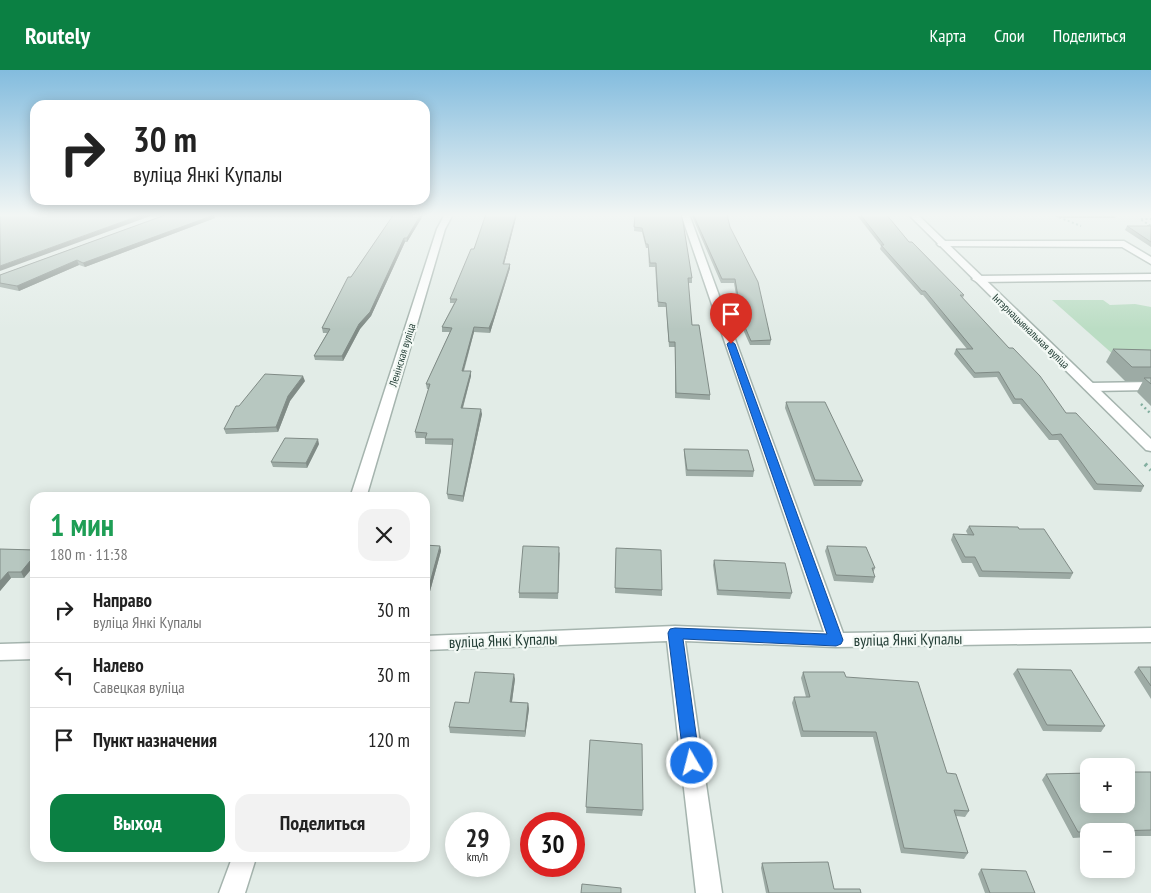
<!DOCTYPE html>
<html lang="ru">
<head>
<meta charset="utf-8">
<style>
	:root { --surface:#fff; --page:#f2f2f2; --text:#222; --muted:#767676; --line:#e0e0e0; --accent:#0b8043 }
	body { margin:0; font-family:"PT Sans Narrow",sans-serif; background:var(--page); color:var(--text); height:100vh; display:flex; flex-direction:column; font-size:19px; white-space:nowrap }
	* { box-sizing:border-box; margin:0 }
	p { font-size:16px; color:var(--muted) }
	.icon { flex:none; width:28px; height:28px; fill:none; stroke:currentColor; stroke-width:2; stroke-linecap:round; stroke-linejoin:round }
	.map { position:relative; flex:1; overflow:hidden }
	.panel { position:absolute; left:30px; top:422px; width:400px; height:370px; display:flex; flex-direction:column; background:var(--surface); border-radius:15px; box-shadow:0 2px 12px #0003 }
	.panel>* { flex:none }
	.banner { position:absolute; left:30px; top:30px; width:400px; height:105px; border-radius:15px; box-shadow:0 2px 12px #0003; background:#fff; color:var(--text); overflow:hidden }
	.buttons { position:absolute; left:1080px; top:688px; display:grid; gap:10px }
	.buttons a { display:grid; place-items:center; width:55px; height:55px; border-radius:10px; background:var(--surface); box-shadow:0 2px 12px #0003; font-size:25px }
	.speed { position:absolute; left:445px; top:742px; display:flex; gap:10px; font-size:25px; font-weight:700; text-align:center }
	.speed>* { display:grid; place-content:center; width:65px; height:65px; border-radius:50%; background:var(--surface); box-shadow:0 2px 12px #0003; line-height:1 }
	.speed small { font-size:12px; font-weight:400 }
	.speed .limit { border:8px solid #d22; background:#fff; color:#111 }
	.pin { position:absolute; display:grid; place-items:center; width:42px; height:42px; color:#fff; margin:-51px -21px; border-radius:50% 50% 50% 0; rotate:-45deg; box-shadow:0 0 5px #0007 }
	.pin .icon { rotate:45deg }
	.me { position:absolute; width:55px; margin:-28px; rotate:352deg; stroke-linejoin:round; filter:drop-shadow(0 0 4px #0008) }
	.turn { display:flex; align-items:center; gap:18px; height:105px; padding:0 20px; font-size:22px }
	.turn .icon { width:65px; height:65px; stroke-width:2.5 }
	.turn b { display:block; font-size:35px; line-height:42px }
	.round { display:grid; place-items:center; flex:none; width:52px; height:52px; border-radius:15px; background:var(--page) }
	.overview { display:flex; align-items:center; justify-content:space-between; height:85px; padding:0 20px }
	h1 { font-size:30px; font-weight:800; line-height:38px; color:#1e9e55 }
	.action { display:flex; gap:10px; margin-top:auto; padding:10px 20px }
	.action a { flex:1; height:58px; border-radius:15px; background:var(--accent); color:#fff; font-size:20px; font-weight:800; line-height:58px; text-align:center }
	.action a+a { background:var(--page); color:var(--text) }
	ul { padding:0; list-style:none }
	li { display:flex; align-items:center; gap:15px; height:65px; padding:0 20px; border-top:1px solid var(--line) }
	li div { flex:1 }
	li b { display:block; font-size:19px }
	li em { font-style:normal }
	header { display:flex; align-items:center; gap:30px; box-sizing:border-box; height:70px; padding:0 25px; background:var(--accent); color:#fff }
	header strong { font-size:24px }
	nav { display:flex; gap:28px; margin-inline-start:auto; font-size:18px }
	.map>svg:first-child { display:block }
	.green { fill:#bbddc4 }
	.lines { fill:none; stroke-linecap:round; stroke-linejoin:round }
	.service-casing { stroke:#a5b4ae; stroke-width:3 }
	.minor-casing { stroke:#a5b4ae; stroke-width:3 }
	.tertiary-casing { stroke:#a5b4ae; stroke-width:3 }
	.path-far2 { stroke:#83afa0; stroke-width:2; stroke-dasharray:2 2.5; stroke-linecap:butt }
	.path-far1 { stroke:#83afa0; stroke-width:2.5; stroke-dasharray:2 3; stroke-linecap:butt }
	.path { stroke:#83afa0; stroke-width:4; stroke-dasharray:2.5 4.5; stroke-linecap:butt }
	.service { fill:#fff; fill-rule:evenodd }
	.minor { fill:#fff; fill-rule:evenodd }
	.tertiary { fill:#fff; fill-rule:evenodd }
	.wall { fill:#9daba5 }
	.shaded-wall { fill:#808b86 }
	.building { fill:#b7c7c0; stroke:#808b86 }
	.route { fill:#1a73e8; stroke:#114b97 }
	.labels { text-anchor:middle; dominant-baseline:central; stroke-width:4.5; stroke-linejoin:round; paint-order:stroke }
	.far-street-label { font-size:11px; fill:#223d35; stroke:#f3f9f5 }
	.near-street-label { font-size:16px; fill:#223d35; stroke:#f3f9f5 }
</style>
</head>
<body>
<header>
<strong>Routely</strong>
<nav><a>Карта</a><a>Слои</a><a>Поделиться</a></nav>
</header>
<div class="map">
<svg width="1151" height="823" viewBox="0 0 1151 823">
	<rect width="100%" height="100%" fill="#e2ece7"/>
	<path class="green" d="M1052,230h51l7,5 25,-1 16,3v73l-36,-24z"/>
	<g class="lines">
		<defs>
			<path id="service" d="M942,171h182l27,16v7l-29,-17 -183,-1 -2,-2z
				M1151,204v6l-174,2 -5,-3 5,-3z
				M1151,312v8l-62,1 -6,-4 6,-4z"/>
			<path id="minor" d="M445,144h8l-8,15 -79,269h-16l87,-269z
				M681,144h8l154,419 308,-5v14l-315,5 -151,-6 37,252h-26l-29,-252 -242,9v-14l250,-10 149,6z
				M35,573v16l-35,1v-16z
				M232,788h24l-11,35h-26z"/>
			<path id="tertiary" d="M908,144h9l234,225v12l-5,-1z"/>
		</defs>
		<use href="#service" class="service-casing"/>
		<use href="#minor" class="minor-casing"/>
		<use href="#tertiary" class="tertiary-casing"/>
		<path class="path-far2" d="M1051,144l30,12
			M1147,156h4l-11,-7h11"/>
		<path class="path-far1" d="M1141,334l10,10"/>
		<path class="path" d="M1145,394l6,6"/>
		<use href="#service" class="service"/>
		<use href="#minor" class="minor"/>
		<use href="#tertiary" class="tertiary"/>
	</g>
	<path class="wall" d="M168,144h48l-2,1 1,3 -130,49 -6,-2 -60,26 -19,-4v-12z
		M389,144h35l-17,28h-2l-34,74 -11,13 -17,32 -28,-1 -1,-4 13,-23h-4l-1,-5 29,-51 41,-60 -2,-1z
		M517,144l-13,50h6v4l-17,55 -3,10 -16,-1 -10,39 7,5 -8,32 19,6 -19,88 -15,-3 -1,-5 6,-49 -28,-1v-6h-9l-1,-6 14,-43h-2l-1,-5 24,-52h-8v-5l12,-24h-4v-4l24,-50z
		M635,144l57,64v5h-4l4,42 18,70v5l-35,-2v-51h-6l-3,-40h-8l-3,-40h-6l-1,-19h-2l-4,-16 -8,-1z
		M691,144h36l3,13 41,113 -1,5h-20l-9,-20 -7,-42h-13z
		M856,144h30l23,28 55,53 -1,3 103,115 78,73 -3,6 -47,-2 -36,-50h-9l-29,-36h-7l-16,-27 -23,1 -20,-24 2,-5h11l-44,-54h-2l-41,-46 1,-3z
		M1053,144h64l-2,4h-56z
		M1127,156h24v21l-26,-17z
		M1113,279l38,1v56l-14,-14 6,-11h-18l-19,-19z
		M305,311l-15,20 -12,31 -52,2 -2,-5 15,-23z
		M786,332l77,79 -2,5h-47l-29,-78z
		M319,374l-12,24 -34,-1 -2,-5z
		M684,379l70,22 -1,6 -67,-1 -2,-22z
		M969,456l50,3 54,44 -3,6 -91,-2 -7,-14h-10l-11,-23 2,-6 15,1 -2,-4z
		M425,475l15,1 1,5 -12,44h-4z
		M827,476l48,22 -2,5 2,4 -2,6 -39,-2 -9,-30z
		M616,478l46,42v6l-47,-3z
		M0,479l35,1 -11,28h-13l-11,13z
		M560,482l-2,47 -39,-1v-5z
		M714,490l78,33 -2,6 -73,-4 -4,-30z
		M1138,597h13v32l-17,-27z
		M1017,599l88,57 -4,6 -58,-1 -30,-57z
		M803,602l43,5 101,96 22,38 -4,6 -9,-1 12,37 -4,6 -63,-6 -28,-116h-72l-9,-34 2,-6h12l-5,-19z
		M515,609l-3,23 16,1 1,6 -4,28 -75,-4 -1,-6 20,-24z
		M590,670l53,70 -1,6 -56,-3z
		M1151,702v64h-25v-5h-37v6l-16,1 -31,-58 4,-6z
		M762,793l72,26 27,4h-95l-5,-25z
		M981,799l54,24h-50l-7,-19z"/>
	<path class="shaded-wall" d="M144,144h12l-156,57v-5z
		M208,144h8l-2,1 1,3 -130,49 -2,-4z
		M421,144h3l-17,28v-4z
		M516,144h1l-14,54v-4z
		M404,168l1,4 -34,74 -11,13 -17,32 -1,-5z
		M77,190l2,5 -60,26 -2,-5z
		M510,194v4l-20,65 -1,-5z
		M474,257v5l-12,44v-5z
		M471,301v5l-10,38v-6z
		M303,306l2,5 -15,20 -12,31 -2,-5 12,-31z
		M481,339l1,5 -19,88v-6z
		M318,369l1,5 -12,24 -1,-5z
		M440,476l1,5 -12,44 -1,-5z
		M35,485v10l-11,13 -3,-6z
		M8,502l3,6 -11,13v-10z
		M514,604l1,5 -4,29 -1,-6z
		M528,633l1,6 -4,28v-6z"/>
	<path class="building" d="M0,144h144l-144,52z
		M168,144l46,1 -131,48 -6,-3 -60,26 -17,-3v-8z
		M394,144h27l-14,24h-3l-34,74 -11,12 -17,32h-28l16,-27 -8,-1 26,-51h3z
		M486,144h30l-13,50h7l-17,54 -4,10 -15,-1 -12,44h9l-10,37 20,1 -18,87 -16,-2 6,-55h-28l2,-6 -12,-1 15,-48h-4l26,-56 -10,-1 15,-28h-7l21,-50h3z
		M635,144h46l2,8 9,56h-4l4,47h7l11,70 -34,-2 -1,-51h-6l-3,-39 -8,-1 -2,-39h-6l-2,-19h-2l-4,-16 -8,-1z
		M693,144h34l3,13 28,55 13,58 -20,1 -9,-21 -7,-41h-13z
		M860,144h26l23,28h3l52,53h-4l49,53h4l27,28 26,37h10l68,73 -47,-2 -36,-50 -9,1 -30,-36h-7l-16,-27 -24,1 -19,-24h17l-48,-58h-3l-41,-46h3z
		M1127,156h24v16z
		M1113,279l38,1v17h-19z
		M265,304l38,2 -15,20 -12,31 -52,2 12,-23h3z
		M1144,308h7v6z
		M786,332h39l38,79 -48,-1z
		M285,368l33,1 -12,24 -35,-1z
		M684,379l64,1 6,21 -67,-1z
		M969,456l49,1 1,2h25l29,44 -91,-2 -7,-14h-10l-12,-23 21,1z
		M425,475l15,1 -12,44 -3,-1z
		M523,476l36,1 -1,46h-39z
		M827,476l39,1 9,21h-3l3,9 -39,-2z
		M616,478l45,2 1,40 -47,-2z
		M0,479l35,1v5l-14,17h-13l-8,9z
		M714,490l71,3 7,30 -74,-3z
		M1138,597h13v19z
		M1017,599l54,1 34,56 -58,-1z
		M475,602l39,2 -4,28 18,1 -3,28 -76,-4 6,-25 14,1z
		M803,602h41l2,5 72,5 29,91 9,1 13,37 -15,-1 14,43 -64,-5 -28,-116 -73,-1 -9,-34h16z
		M590,670l52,4 1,66 -57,-3z
		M1126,702h25v58l-73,2 -32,-58 43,-1v31h37z
		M828,792l6,27h26l1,4h-92l-7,-30z
		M981,799l45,2 9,22h-45z
		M582,814l39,4v5h-40z"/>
	<linearGradient id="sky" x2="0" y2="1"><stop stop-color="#83bcde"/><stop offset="0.56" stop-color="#f2f6f4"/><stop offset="1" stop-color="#f2f6f4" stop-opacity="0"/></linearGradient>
	<rect width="1151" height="259" fill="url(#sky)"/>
	<path class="route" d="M731,271l4,3 108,296 -2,4 -5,2 -153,-7 17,124 -2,5 -6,3 -6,-3 -2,-5 -16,-130 2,-4 5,-1 152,6 -100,-290z"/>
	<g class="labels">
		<g class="far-street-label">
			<text transform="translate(1031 261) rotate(44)">Інтэрнацыянальная вуліца</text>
			<text transform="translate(402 285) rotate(-73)">Ленінская вуліца</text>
		</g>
		<g class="near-street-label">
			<text transform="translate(908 569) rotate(-1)">вуліца Янкі Купалы</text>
			<text transform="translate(503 570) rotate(-2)">вуліца Янкі Купалы</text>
		</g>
	</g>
</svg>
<div class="buttons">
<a>+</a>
<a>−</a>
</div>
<div class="speed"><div>29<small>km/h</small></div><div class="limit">30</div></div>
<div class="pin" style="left:731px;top:274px;background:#d93025"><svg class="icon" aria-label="arrive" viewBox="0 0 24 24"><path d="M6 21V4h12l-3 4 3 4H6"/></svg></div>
<svg class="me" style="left:692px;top:693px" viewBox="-20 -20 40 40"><circle r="17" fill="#1a73e8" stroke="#fff" stroke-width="3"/><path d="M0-11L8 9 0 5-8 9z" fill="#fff"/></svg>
<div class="banner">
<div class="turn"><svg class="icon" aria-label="right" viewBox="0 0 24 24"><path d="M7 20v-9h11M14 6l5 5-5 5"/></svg><div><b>30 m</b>вуліца Янкі Купалы</div></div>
</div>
<section class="panel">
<div class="overview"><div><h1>1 мин</h1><p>180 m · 11:38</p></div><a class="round"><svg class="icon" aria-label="close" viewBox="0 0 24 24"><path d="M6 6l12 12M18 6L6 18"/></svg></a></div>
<ul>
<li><svg class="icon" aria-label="right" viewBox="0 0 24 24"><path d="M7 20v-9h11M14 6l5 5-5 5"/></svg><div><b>Направо</b><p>вуліца Янкі Купалы</p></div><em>30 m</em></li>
<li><svg class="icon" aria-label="left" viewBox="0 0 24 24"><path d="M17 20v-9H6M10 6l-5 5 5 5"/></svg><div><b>Налево</b><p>Савецкая вуліца</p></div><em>30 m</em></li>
<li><svg class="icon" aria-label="arrive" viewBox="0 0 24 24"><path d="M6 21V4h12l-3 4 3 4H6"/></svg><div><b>Пункт назначения</b></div><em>120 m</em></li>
</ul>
<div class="action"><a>Выход</a><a>Поделиться</a></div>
</section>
</div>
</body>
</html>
